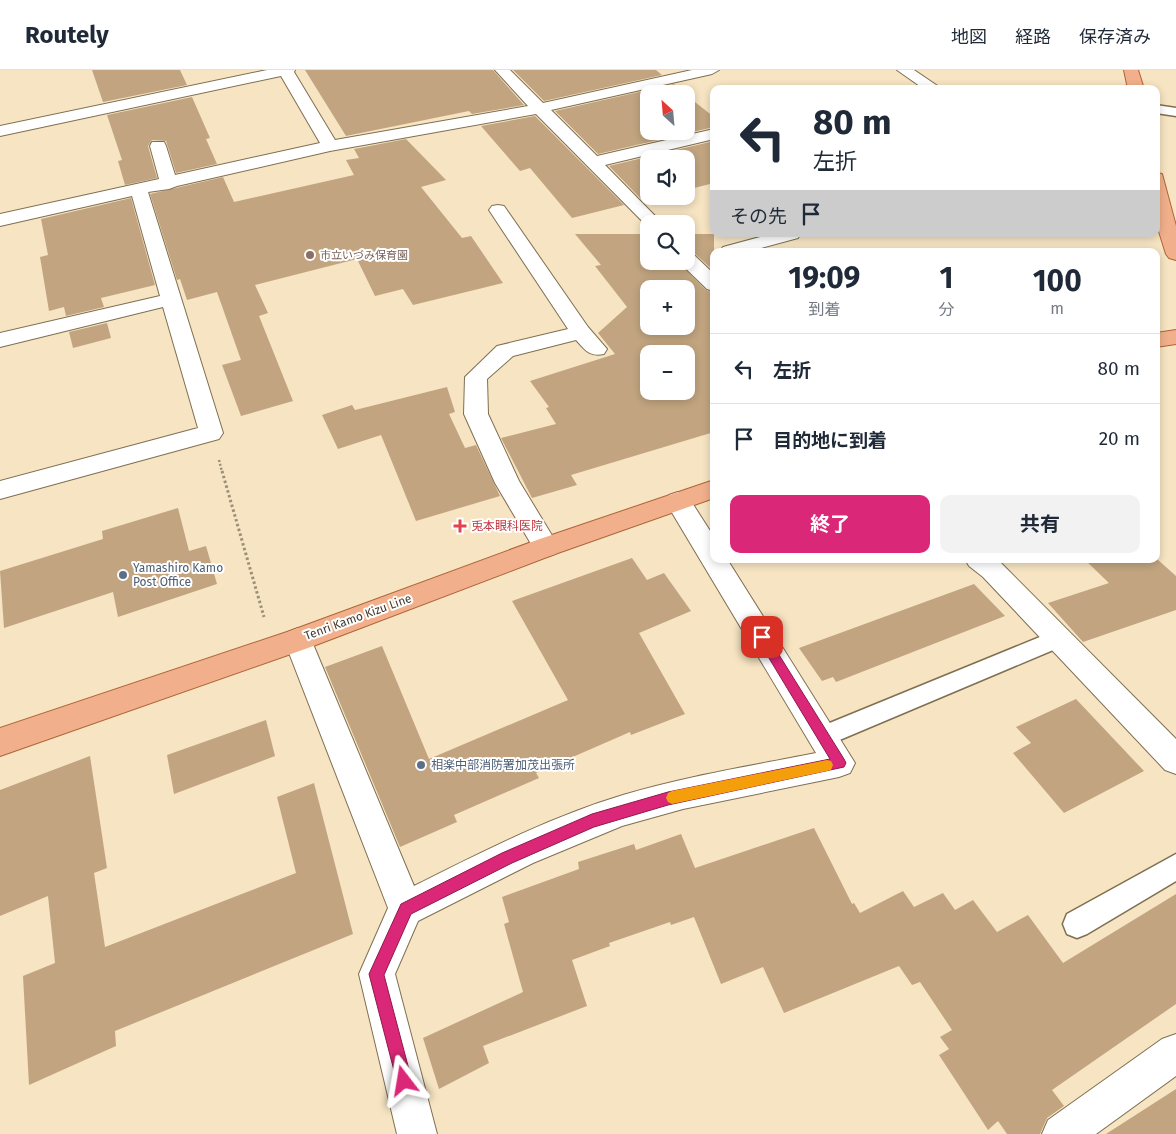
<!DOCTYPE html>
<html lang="ja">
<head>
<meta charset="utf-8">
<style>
	:root { --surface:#fff; --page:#f2f2f3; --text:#1f2937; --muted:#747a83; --line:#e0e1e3; --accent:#db2777 }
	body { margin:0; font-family:"Fira Sans","Noto Sans JP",sans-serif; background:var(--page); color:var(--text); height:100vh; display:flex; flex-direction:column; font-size:19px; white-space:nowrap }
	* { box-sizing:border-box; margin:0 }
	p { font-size:16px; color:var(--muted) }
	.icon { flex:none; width:28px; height:28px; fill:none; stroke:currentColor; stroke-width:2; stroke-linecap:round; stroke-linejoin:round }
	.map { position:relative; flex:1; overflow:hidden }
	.panel { position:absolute; left:710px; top:178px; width:450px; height:315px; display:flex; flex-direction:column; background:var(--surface); border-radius:10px; box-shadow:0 2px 8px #0003 }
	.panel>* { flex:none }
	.banner { position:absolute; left:710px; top:15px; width:450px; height:152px; border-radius:10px; box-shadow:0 2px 8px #0003; background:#fff; color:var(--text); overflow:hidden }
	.needle { width:32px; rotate:334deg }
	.controls { position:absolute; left:640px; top:15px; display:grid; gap:10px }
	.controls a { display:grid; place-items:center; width:55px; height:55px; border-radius:10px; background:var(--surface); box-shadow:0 2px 8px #0003; font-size:25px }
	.pin { position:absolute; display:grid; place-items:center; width:42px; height:42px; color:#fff; margin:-21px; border-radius:10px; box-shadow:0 2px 8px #0006 }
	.me { position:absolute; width:55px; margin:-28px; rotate:346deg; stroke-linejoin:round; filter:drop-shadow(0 0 4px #0008) }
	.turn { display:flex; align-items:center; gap:18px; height:105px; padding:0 20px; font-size:22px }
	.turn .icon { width:65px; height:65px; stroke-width:2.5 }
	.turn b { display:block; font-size:35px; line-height:42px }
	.then { display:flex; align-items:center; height:48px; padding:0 20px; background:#0003; gap:10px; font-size:19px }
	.eta { display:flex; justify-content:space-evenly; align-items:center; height:85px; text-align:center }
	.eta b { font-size:30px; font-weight:700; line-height:35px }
	.cta { display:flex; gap:10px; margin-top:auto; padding:10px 20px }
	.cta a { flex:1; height:58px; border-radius:10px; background:var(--accent); color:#fff; font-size:20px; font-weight:700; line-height:58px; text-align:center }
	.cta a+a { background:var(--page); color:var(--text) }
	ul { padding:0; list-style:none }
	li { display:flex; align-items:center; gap:15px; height:70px; padding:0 20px; border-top:1px solid var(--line) }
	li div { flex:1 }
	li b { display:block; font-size:19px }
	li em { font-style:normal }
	header { display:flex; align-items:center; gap:30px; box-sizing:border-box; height:70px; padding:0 25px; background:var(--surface); border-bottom:1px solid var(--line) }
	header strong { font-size:24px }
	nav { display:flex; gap:28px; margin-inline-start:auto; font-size:18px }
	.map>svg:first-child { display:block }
	.building { fill:#c2a580; fill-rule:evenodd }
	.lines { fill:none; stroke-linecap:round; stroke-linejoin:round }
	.service-casing { stroke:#7f6f51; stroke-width:3 }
	.minor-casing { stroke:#7f6f51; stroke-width:2 }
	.primary-casing { stroke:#ae6437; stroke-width:2 }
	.path-far1 { stroke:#9b8f77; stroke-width:2.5; stroke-dasharray:2 2; stroke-linecap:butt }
	.path { stroke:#9b8f77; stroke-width:3; stroke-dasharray:2.5 2.5; stroke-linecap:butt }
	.service { fill:#fff; fill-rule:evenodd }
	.minor { fill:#fff; fill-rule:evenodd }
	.primary { fill:#f1b08b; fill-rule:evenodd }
	.route { fill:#db2777; stroke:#8e194d }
	.slow { fill:#f59e0b }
	.education-dot { fill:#8d6e63; stroke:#fff; stroke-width:2 }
	.health-dot { fill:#e0444e; stroke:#fff; stroke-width:2 }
	.service-dot { fill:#5c6f8a; stroke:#fff; stroke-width:2 }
	.labels { text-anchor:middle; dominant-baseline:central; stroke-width:4; stroke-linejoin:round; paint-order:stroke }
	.far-education-label { font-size:11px; fill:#785e54; stroke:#fff; text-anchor:start }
	.health-label { font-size:12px; fill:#be3a42; stroke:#fff; text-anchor:start }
	.service-label { font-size:12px; fill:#4e5e75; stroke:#fff; text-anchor:start }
	.street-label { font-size:12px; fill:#413a2d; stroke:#fff }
</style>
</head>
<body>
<header>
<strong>Routely</strong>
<nav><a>地図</a><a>経路</a><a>保存済み</a></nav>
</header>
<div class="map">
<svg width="1176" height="1064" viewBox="0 0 1176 1064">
	<rect width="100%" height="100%" fill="#f6e4c2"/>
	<path class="building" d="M92,0h88l7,15 -84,17z
		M305,0h188l31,35 -52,9 -3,-3 -123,25z
		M513,0h143l6,5 -118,26z
		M674,14l11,10h-36v37h37v-36l28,22v10l-116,27 -43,-43z
		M192,27l18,41 -4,1 11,25 -41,9 -10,-32 -14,-1 -4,6 9,32 -32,7 -7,-24 4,-1 -15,-45z
		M535,46l89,89 -52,13 -42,-50 -10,3 -39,-45z
		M406,69l40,41 -25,7 41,51 9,-2 32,47 -90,22 -10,-16 -28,7 -18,-37 -102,26 13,28 -9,3 34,85 -52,15 -19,-51 19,-5 -24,-68 -30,8 -7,-21 -3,1 -27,-86 73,-17 11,25 120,-27 -8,-15 13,-2 -5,-9z
		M714,71v42l-28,7v-31h-37v37h12l-18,5 -34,-35z
		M131,128l24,87 -54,13 3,9 -38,9 -2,-9 -15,4 -9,-54 8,-2 -7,-36z
		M575,164h74v27h28l29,29 8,3v139l-143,43 6,10 -45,13 -31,-60 55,-14 -10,-16 3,-1 -19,-26 85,-27 -17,-21 29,-26 -32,-41 6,-1zM649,219h37v37h-37zM649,284h37v37h-37z
		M686,164h28v37l-20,-18 -8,-3z
		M107,253l4,15 -38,10 -4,-16z
		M447,317l8,25 -6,2 16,34 11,-3 24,51 -84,25 -35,-86 -43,14 -16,-34 30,-10 3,5z
		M178,438l11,43 17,-5 11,38 -99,33 -5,-25 -109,36 -4,-57 103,-32 -1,-8z
		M632,488l15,22 17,-7 27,38 -52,22 46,81 -54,21 -1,-3 -94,41 3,5 -85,37 3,7 -57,25 -75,-180 57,-21 47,113 139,-59 -56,-99z
		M1084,489h73l19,17v34l-93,32 -35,-39 61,-20z
		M974,514l31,32 -169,66 -3,-5 -11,4 -23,-33z
		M1076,629l68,72 -80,42 -51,-60 18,-10 -15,-16z
		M266,650l9,36 -101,38 -7,-39z
		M90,686l17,112 -13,5 11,74 191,-74 -19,-76 37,-14 39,151 -238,97 1,15 -87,39 -6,-109 32,-13 -7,-67 -48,20v-126z
		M814,758l38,76 2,-1 6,10 43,-22 11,16 29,-14 12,17 18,-10 24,32 31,-17 35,48 113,-69v110l-124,86 12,16 -17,12 -7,16h-33l-9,-13 -10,9 -49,-75 10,-6 -9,-12 12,-7 -32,-48 -8,3 -13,-19 -115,47 -21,-46 -42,17 -27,-67 -23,8 -1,-3 -61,21 1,3 -38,14 15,46 -104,40 6,17 -50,26 -16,-51 100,-46 -19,-68 5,-2 -7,-25 77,-28 -1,-7 56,-18 2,6 45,-16 14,34z
		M1176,1019v45h-70z"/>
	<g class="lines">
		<defs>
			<path id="service" d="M1156,35l20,3v8l-20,-3z
				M1057,560l8,3 3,6 -3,6 -242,102 -8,-4 -4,-7 4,-7z
				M1176,784v27l-89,53 -10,4 -10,-4 -4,-10 4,-10z"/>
			<path id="minor" d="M267,0h28l-1,2 41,68 193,-34 -33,-36h15l33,33 149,-33h27l-7,4 -161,36 46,46 117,-27v10l-109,26 58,59h-14v4l-113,-114 -206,37 -153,35 -8,3 -21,3 75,241 -4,6 -219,60v-18l198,-53 -35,-121 -163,40v-14l160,-37 -28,-100 -132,30v-12l159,-35 -9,-33 2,-4h12l2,4 9,29 145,-32 -39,-67 -281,60v-10z
				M897,0h17l28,19h-18z
				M498,135l6,1 84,121 19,22 -3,5c-15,3 -19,-4 -28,-14l-63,16 -26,23 1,35 31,67 40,66 -4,7 -9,3 -9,-3 -42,-71 -31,-69 1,-37 32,-31 71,-17 -79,-119 3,-4z
				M771,164h29l-2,4 -48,13h-30l3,-4z
				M686,182l7,2 21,20v17l-7,-2 -28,-27 7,-1z
				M678,422l9,3 27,42v22h13l128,204 -5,10 -11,4 -156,32 -61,17 -89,37 -115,58 -23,53 42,160h-40l-38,-160 29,-66 -104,-268 4,-8 10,-4 10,4 106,254c68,-34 136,-69 209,-91 63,-19 128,-29 193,-42l-151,-252 4,-6z
				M965,489h31l5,4 175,176v35l-11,-4 -182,-193 -14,-11z
				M1176,964v42l-80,58h-54l6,-14 114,-81z"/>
			<path id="primary" d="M1124,0h14l6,19h-16z
				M1156,103l6,1 14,52v34l-7,-2 -3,-4 -10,-32z
				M1176,260v14l-20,3v-14z
				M714,410v18l-159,56 -247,94 -308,108v-28l290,-97 247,-91z"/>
		</defs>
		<use href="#service" class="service-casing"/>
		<use href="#minor" class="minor-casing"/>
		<use href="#primary" class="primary-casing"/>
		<path class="path-far1" d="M219,390l3,12"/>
		<path class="path" d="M222,401l42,146"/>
		<use href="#service" class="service"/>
		<use href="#minor" class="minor"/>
		<use href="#primary" class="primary"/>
	</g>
	<path class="route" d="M762,562l4,2 78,125 2,4 -2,4 -176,38 -74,22 -82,36 -101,51 -27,61 28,106 -3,5 -5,3 -6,-3 -29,-112 32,-70 101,-51 90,-39 76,-22 162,-33 -72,-119 -2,-3z"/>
	<path class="slow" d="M827,690l4,1 2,4 -2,5 -4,1 -155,33 -4,-2 -2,-4 2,-5 4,-2z"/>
	<circle class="education-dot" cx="310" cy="185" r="5"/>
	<path class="health-dot" d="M457.5 448.5h5v5h5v5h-5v5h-5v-5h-5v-5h5z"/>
	<g class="service-dot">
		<circle cx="123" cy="505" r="5"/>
		<circle cx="421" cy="695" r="5"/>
	</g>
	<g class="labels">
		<g class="far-education-label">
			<text x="320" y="185">市立いづみ保育園</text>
		</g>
		<g class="health-label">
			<text x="471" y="456">兎本眼科医院</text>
		</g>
		<g class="service-label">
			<text x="133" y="498">Yamashiro Kamo<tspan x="133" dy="14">Post Office</tspan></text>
			<text x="431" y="695">相楽中部消防署加茂出張所</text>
		</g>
		<g class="street-label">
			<text transform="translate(358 547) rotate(-20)">Tenri Kamo Kizu Line</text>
		</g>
	</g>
</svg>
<div class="controls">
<a><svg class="needle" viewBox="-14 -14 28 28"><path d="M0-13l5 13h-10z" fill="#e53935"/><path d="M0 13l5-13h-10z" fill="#747a83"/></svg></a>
<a><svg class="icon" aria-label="sound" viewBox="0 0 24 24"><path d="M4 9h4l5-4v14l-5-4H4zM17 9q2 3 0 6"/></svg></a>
<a><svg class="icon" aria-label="search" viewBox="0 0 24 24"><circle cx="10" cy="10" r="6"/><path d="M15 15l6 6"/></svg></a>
<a>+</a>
<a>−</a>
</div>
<div class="pin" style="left:762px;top:567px;background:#d93025"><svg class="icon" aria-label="arrive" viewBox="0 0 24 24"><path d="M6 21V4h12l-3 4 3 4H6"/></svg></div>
<svg class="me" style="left:404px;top:1011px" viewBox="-20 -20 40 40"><path d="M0-17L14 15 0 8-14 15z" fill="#db2777" stroke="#fff" stroke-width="4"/></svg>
<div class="banner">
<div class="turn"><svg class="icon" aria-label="left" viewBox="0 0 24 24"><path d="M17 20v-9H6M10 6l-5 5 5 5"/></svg><div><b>80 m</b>左折</div></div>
<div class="then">その先<svg class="icon" aria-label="arrive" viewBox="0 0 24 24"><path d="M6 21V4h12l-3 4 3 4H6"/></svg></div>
</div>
<section class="panel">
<div class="eta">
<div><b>19:09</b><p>到着</p></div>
<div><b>1</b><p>分</p></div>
<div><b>100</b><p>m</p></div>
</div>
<ul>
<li><svg class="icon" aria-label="left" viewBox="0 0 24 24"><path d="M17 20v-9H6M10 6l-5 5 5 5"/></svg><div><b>左折</b></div><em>80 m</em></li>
<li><svg class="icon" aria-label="arrive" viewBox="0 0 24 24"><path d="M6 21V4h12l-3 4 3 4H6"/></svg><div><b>目的地に到着</b></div><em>20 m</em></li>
</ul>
<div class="cta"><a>終了</a><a>共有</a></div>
</section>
</div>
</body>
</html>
